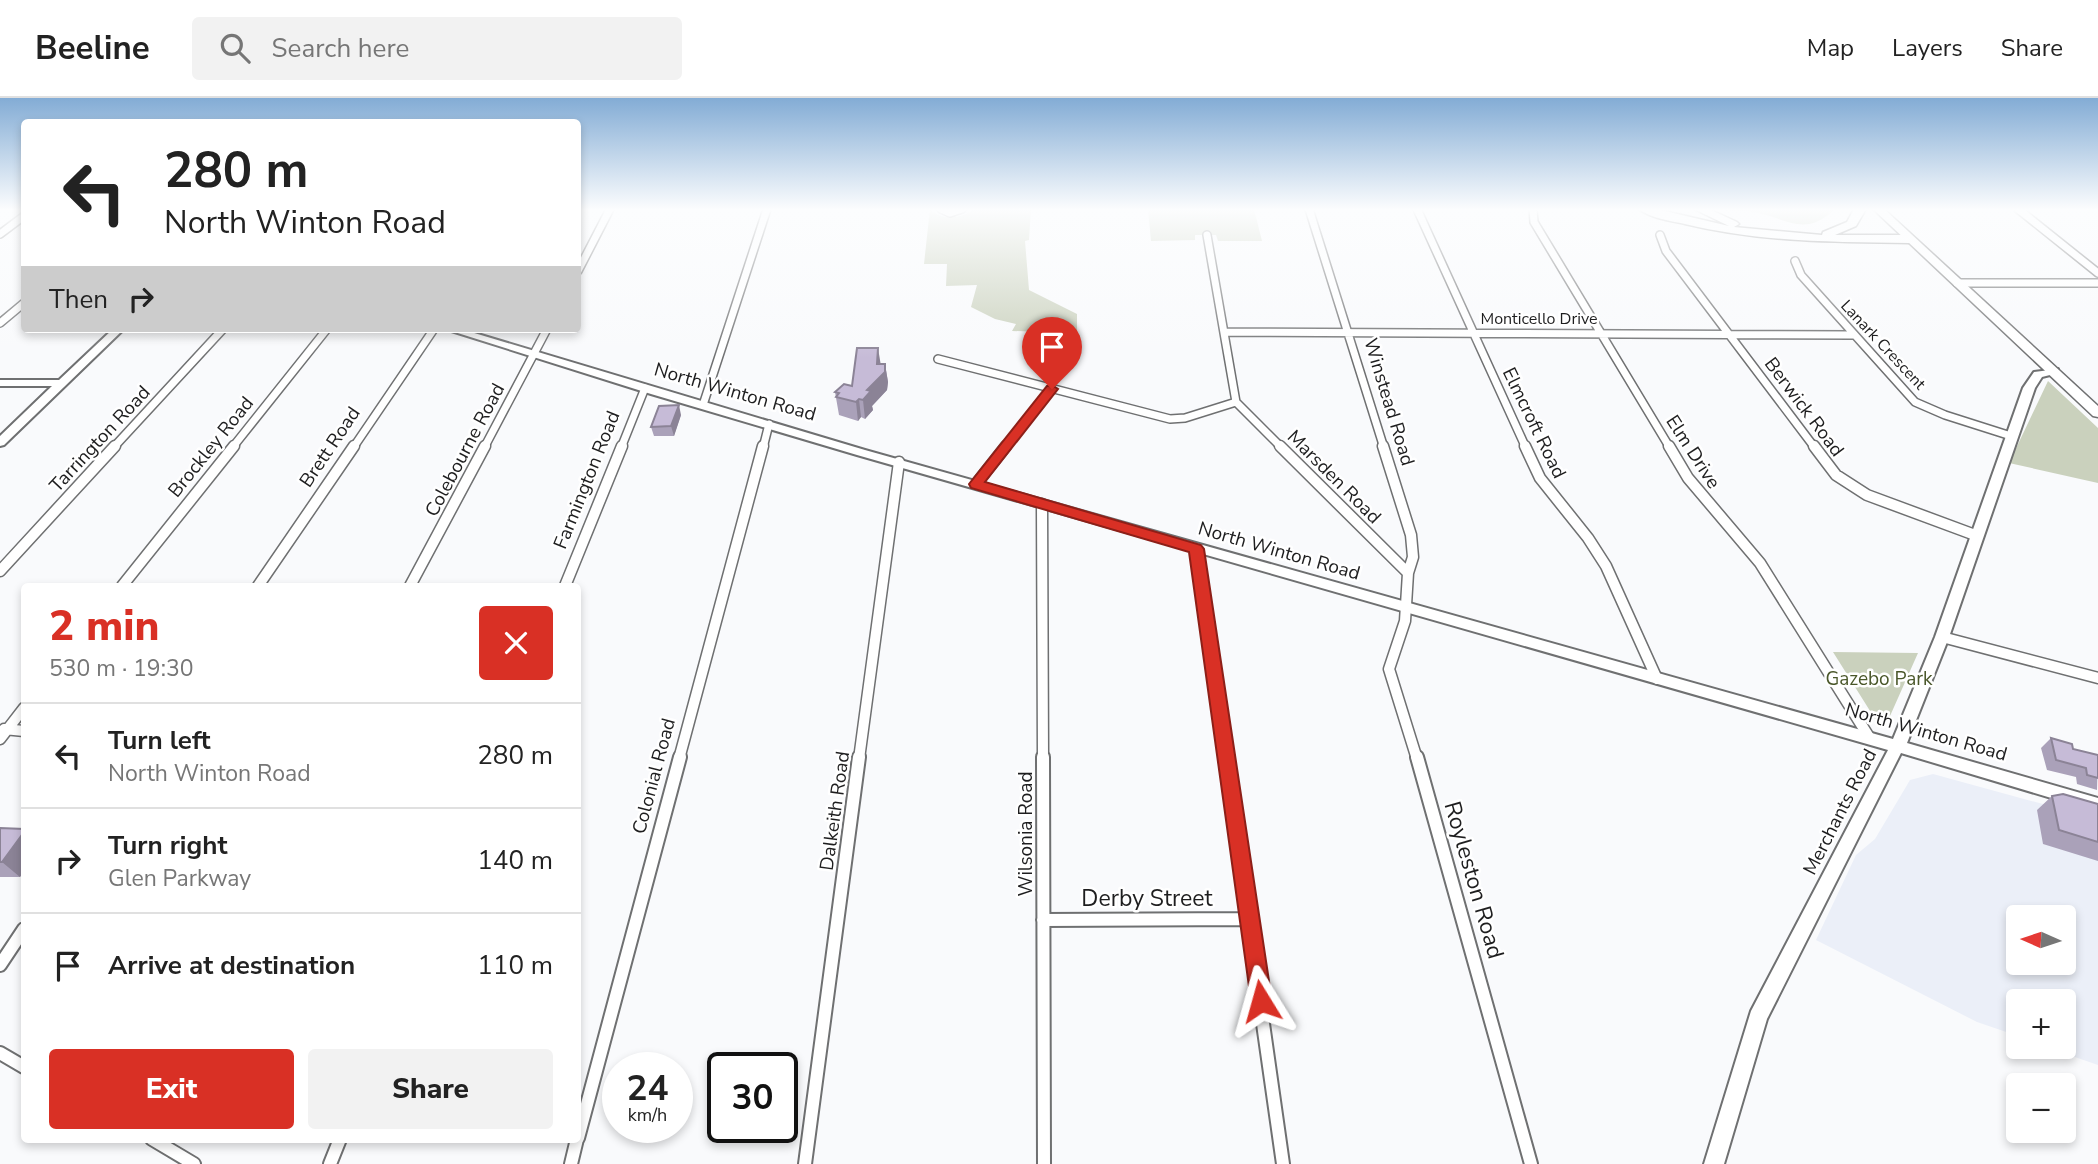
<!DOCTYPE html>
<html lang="en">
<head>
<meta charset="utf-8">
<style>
	:root { --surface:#fff; --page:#f2f2f2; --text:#222; --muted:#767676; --line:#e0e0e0; --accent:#d93025 }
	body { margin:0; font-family:"Nunito Sans",sans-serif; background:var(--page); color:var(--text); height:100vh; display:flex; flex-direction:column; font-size:26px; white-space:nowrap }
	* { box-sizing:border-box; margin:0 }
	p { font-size:23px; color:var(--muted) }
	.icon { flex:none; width:38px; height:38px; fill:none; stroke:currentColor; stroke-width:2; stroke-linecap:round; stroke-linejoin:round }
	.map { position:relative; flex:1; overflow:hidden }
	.side { position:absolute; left:21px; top:485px; width:560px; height:560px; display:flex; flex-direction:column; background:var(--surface); border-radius:7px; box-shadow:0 4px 10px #0003 }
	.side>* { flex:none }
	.hud { position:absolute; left:21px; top:21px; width:560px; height:214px; border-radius:7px; box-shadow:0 4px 10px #0003; background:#fff; color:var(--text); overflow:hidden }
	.needle { width:46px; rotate:273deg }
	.fabs { position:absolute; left:2006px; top:807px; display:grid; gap:14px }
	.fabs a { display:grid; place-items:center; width:70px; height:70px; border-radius:7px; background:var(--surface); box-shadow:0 4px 10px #0003; font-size:35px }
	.speed { position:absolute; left:602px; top:954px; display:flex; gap:14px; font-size:35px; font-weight:700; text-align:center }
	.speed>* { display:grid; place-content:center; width:91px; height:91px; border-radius:50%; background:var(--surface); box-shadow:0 4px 10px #0003; line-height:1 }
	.speed small { font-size:18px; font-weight:400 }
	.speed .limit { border:4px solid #111; border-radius:10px; background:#fff; color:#111 }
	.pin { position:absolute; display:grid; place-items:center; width:60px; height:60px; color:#fff; margin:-72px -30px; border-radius:50% 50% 50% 0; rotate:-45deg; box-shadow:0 0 7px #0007 }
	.pin .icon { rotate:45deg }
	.me { position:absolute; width:77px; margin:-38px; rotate:352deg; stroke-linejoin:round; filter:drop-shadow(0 0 5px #0008) }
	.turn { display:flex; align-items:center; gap:24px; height:147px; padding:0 28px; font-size:32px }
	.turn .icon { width:91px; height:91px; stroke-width:2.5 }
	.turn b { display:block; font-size:49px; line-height:60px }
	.then { display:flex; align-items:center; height:66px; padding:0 28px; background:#0003; gap:14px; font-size:26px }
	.round { display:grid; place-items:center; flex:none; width:74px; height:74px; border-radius:7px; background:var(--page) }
	.overview { display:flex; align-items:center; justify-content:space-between; height:119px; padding:0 28px }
	h1 { font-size:42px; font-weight:800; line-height:52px; color:var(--accent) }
	.primary-button { display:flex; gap:14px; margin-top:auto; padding:14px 28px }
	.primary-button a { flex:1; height:80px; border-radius:7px; background:var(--accent); color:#fff; font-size:28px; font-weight:800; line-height:80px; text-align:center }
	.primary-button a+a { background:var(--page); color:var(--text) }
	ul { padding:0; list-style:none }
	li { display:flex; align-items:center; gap:21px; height:105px; padding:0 28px; border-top:2px solid var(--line) }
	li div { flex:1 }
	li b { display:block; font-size:26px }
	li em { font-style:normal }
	header { display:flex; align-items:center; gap:42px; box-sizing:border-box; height:98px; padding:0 35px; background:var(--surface); border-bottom:2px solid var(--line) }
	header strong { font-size:33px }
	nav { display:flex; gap:38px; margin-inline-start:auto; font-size:24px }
	.search { width:490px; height:63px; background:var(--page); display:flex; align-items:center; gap:18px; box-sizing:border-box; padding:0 24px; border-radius:7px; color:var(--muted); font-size:26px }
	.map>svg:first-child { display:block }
	.built { fill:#ebeff8; fill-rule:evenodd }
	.green { fill:#cad1bd }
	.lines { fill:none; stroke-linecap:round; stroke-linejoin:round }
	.street-far2-casing { stroke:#6f7071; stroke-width:10 }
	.street-far1-casing { stroke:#6f7071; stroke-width:13 }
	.street-casing { stroke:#6f7071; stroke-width:16 }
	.secondary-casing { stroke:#6f7071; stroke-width:4 }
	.primary-casing { stroke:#6f7071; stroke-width:3 }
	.highway-casing { stroke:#6f7071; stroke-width:3 }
	.street-far2 { stroke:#fff; stroke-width:7 }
	.street-far1 { stroke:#fff; stroke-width:10 }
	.street { stroke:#fff; stroke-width:12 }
	.secondary { fill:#fff; fill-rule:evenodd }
	.primary { fill:#fff; fill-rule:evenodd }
	.highway { fill:#fff; fill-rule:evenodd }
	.wall { fill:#aaa1b9 }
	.shaded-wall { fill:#8b8396 }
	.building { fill:#c6bbd7; stroke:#8b8396; stroke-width:2 }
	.route { fill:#d93025; stroke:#8d1f18; stroke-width:2 }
	.labels { text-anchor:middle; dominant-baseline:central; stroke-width:5; stroke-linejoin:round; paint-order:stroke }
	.far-street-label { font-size:16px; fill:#1e1e1f; stroke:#fff }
	.street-label { font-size:19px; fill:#1e1e1f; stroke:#fff }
	.park-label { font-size:19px; fill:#4a572a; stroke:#fff }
	.near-street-label { font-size:23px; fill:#1e1e1f; stroke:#fff }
</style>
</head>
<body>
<header>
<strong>Beeline</strong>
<div class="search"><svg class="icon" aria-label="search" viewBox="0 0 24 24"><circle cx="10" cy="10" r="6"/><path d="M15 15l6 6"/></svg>Search here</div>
<nav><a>Map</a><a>Layers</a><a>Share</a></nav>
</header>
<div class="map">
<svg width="2098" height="1066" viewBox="0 0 2098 1066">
	<rect width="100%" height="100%" fill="#f9fafc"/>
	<path class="built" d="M1933,676l157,43 8,7v241l-52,-18 17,-1v-45h-45v35l-41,-14 -161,-82 40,-85 19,-16 35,-59zM2018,819h45v45h-45z"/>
	<path class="green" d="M930,111c11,12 32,10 44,0h57l-2,31 -4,1 4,49 48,24v19l-65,-2 4,-7 -21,-5 -24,-12 6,-22 -31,1 1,-22h-23z
		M1148,111h106l8,32h-44l-2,-6h-21v5l-44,1z
		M1719,111h116c-31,30 -49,8 -82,3 -12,-2 -22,0 -34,-3z
		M2048,283l50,47v55l-89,-20z
		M1833,554l85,1 -32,72 -9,-3z"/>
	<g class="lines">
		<defs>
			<path id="street-far2" d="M941,111l9,4 12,-4
				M1309,111l75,239
				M1417,111l109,239
				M1533,111l1,13 136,226
				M2018,111l80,64
				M0,136l24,-18
				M1207,137l29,167
				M1660,137l6,16 149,197
				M1795,163l6,14 114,127 30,13 66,21
				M578,173l32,-62
				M1957,185h141
				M0,225l24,-20
				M1224,234l629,3
				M938,261l232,60 15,-1 51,-16
				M1236,304l46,46
				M703,307l64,-196
				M113,350l110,-119
				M232,350l95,-119
				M353,350l81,-119
				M484,350l63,-119
				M621,350l24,-60
				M763,350l6,-24
				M1005,350l47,-59"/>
			<path id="street-far1" d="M1280,348l128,127
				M1383,348l28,89 2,22 -5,16 -3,48 -16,48 28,90
				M1525,348l15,32 48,60 18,28 51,113
				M1669,348l19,32 72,85 109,174
				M1814,348l22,29 31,20 108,40
				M976,386l30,-38
				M1042,406l1,255
				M1196,451l30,210
				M0,473l115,-125
				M122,488l112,-140
				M258,488l96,-140
				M410,488l75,-140
				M565,488l57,-140
				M1942,539l156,41
				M4,631l20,2
				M0,641l24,-31
				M679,661l84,-313
				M859,661l40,-297"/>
			<path id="street" d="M1043,659l1,407
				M1225,659l58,407
				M1417,659l114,407
				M1043,822l207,-1
				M0,867l24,-36
				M0,955l24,14
				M578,1040l102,-381
				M152,1041l42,25
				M330,1066l10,-25
				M571,1066l6,-25
				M805,1066l54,-407"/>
			<path id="secondary" d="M113,231h11l-120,116 -4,1v-10l52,-50h-52v-6h59z
				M445,231h16l404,121 1028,289 42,-102 88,-249 11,-16 24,-3v4l-16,4 -7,11 -86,249 -42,106 191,55v14l-197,-59 -134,266 -43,145h-20l47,-153 137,-261 -1031,-295 -206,-61z"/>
			<path id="primary" d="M1873,111h11l214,197v11l-5,-1z"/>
			<path id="highway" d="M1639,111h17l73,17 -35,-17h15l28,13 2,2 -5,3 88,8 1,-3 24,-10 7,-13h12l-10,17 -21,9h74l6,4 -6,4c-76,-1 -150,-1 -224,-19 -14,-3 -35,-6 -46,-15z"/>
		</defs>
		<use href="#street-far2" class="street-far2-casing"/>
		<use href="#street-far1" class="street-far1-casing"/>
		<use href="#street" class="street-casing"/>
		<use href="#secondary" class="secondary-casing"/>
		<use href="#primary" class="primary-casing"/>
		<use href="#highway" class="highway-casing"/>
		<use href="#street-far2" class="street-far2"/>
		<use href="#street-far1" class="street-far1"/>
		<use href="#street" class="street"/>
		<use href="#secondary" class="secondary"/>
		<use href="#primary" class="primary"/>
		<use href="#highway" class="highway"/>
	</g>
	<path class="wall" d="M880,266h5l3,18 -1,8 -15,16 1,4 -8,9 -4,-2 -3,4 -19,-6 -4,-23 17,-6z
		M681,317l-7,21h-20l-3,-9z
		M2051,640l22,11 25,6 -1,35 -20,-6 -1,-7 -29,-7 -6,-22z
		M2052,698l46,8v57l-55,-17 -6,-34z
		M0,730l24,1v42l-4,6h-20z"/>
	<path class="shaded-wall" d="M878,250l3,18 4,-2 3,18 -1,8 -15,16 1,4 -8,9 -2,-19 14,-36z
		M859,301l2,18 -3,4 -2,-19z
		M679,307l2,10 -7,21 -3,-10z
		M24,734v39l-4,6 -18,-15z"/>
	<path class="building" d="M857,250h21l-1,16h8v8l-18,18 4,1 -8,9 -4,-1 -3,3 -20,-5 3,-4 -4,-1 9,-8 8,2z
		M679,307l-8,21 -20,1 8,-21z
		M2051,640l21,6 1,5 25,6v23l-11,-3 -1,-7 -30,-8z
		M2063,696l35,10v38l-39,-12 -7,-34z
		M0,730l24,1v3l-22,30h-2z"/>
	<linearGradient id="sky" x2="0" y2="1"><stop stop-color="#83acd5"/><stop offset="0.43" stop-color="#fcfdfe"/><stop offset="1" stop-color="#fcfdfe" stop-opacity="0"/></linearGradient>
	<rect width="2098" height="260" fill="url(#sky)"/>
	<path class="route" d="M1052,287l6,4 -73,93 216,63 3,4 68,452 -3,7 -8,3 -7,-3 -3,-7 -62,-449 -218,-64 -2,-4 78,-98z"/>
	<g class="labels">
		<g class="far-street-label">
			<text x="1539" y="221">Monticello Drive</text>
			<text transform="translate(1883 247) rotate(47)">Lanark Crescent</text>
		</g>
		<g class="street-label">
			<text transform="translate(735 294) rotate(16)">North Winton Road</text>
			<text transform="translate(1389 304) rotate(73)">Winstead Road</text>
			<text transform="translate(1804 309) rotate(53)">Berwick Road</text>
			<text transform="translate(1534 325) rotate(64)">Elmcroft Road</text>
			<text transform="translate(100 341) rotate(-47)">Tarrington Road</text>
			<text transform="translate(211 349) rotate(-51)">Brockley Road</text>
			<text transform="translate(330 349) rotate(-56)">Brett Road</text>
			<text transform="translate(465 352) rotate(-62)">Colebourne Road</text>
			<text transform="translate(1693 354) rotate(57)">Elm Drive</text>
			<text transform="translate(1334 379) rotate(45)">Marsden Road</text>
			<text transform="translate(587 382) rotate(-68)">Farmington Road</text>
			<text transform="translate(1279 453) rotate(16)">North Winton Road</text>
			<text transform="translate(1926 634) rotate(16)">North Winton Road</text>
			<text transform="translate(654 678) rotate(-75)">Colonial Road</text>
			<text transform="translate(835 713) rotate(-82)">Dalkeith Road</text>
			<text transform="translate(1840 714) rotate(-63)">Merchants Road</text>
			<text transform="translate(1026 736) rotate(-90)">Wilsonia Road</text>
		</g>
		<g class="park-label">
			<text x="1879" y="581">Gazebo Park</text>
		</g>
		<g class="near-street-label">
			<text transform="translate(1474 782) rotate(74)">Royleston Road</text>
			<text x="1147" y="800">Derby Street</text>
		</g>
	</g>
</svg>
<div class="fabs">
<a><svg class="needle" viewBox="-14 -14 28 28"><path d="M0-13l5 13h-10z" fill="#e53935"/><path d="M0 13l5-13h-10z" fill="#767676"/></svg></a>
<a>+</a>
<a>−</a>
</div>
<div class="speed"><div>24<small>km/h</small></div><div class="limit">30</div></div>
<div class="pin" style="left:1052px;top:291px;background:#d93025"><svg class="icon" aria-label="arrive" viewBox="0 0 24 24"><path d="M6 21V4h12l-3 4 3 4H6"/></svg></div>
<svg class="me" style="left:1261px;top:903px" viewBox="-20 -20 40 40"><path d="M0-17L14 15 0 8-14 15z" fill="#d93025" stroke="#fff" stroke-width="4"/></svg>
<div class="hud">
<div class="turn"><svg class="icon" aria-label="left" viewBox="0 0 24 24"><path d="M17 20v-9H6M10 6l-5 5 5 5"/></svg><div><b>280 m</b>North Winton Road</div></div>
<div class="then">Then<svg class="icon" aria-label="right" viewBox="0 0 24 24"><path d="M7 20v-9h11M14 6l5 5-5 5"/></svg></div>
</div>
<section class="side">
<div class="overview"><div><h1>2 min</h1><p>530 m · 19:30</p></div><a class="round" style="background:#d93025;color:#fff"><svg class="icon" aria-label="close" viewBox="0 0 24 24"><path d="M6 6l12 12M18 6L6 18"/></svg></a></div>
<ul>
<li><svg class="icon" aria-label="left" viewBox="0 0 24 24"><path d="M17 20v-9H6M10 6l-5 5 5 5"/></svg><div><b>Turn left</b><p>North Winton Road</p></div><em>280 m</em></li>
<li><svg class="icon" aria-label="right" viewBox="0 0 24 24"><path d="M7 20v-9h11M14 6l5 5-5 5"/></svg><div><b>Turn right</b><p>Glen Parkway</p></div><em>140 m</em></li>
<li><svg class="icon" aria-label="arrive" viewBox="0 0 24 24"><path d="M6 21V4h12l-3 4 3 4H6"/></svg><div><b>Arrive at destination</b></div><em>110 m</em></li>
</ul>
<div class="primary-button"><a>Exit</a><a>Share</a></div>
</section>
</div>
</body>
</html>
